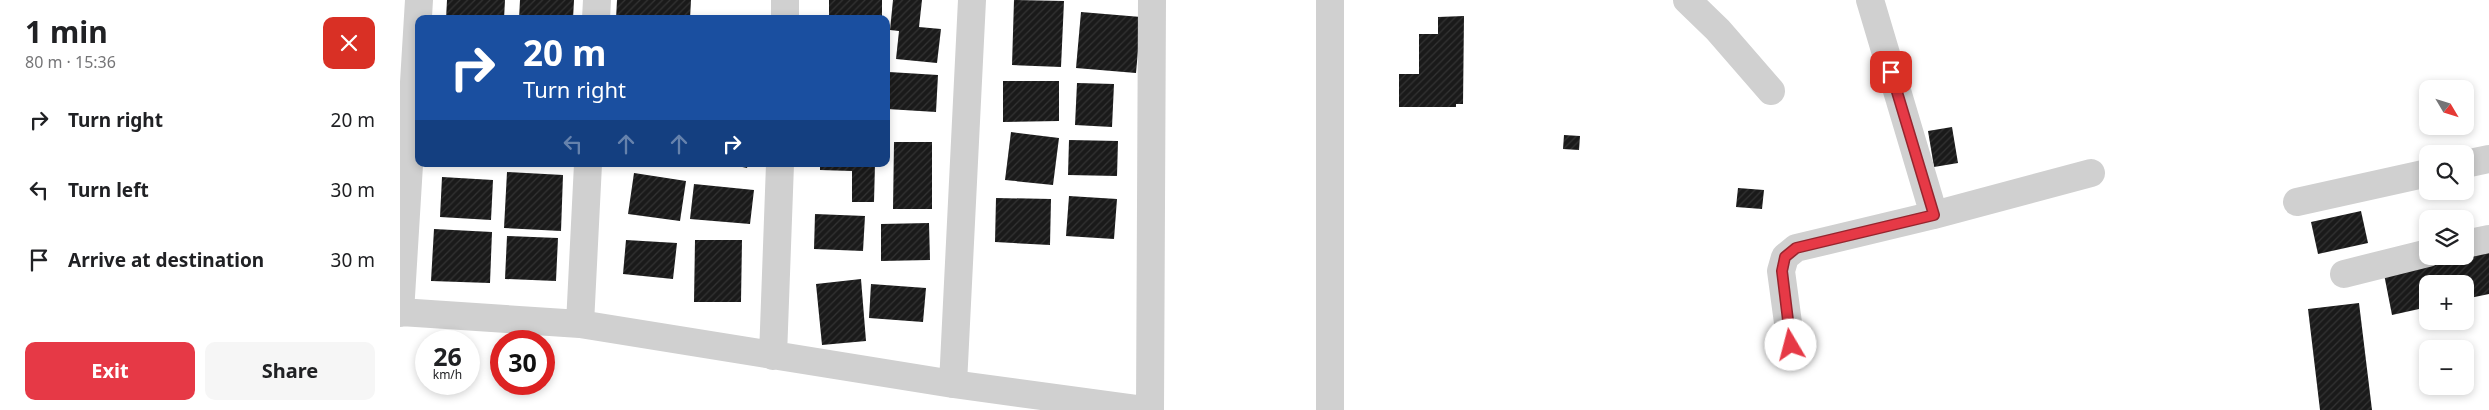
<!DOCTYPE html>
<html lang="en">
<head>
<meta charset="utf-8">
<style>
	:root { --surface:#fff; --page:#f6f6f6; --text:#202124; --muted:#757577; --accent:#e63946 }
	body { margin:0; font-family:"Noto Sans",sans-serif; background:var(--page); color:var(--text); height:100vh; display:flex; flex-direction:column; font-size:19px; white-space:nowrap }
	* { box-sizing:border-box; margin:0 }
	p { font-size:16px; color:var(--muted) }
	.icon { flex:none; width:28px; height:28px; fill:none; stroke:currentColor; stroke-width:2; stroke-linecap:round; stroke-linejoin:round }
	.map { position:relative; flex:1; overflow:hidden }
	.drawer { display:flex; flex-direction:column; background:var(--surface); width:400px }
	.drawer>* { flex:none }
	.guide { position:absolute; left:15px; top:15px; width:475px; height:152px; border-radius:10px; box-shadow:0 2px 8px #0003; background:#1a4fa0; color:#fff; overflow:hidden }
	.needle { width:32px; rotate:128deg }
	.buttons { position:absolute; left:2019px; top:80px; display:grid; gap:10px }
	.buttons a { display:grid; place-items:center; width:55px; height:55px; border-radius:10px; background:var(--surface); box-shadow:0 2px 8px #0003; font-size:25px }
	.speed { position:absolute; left:15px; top:330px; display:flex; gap:10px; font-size:25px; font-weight:700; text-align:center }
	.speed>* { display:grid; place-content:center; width:65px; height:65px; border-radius:50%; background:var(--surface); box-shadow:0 2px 8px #0003; line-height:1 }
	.speed small { font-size:12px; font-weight:400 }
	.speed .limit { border:8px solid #d22; background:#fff; color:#111 }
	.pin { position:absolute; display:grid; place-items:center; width:42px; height:42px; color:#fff; margin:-21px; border-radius:10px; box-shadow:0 2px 8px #0006 }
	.me { position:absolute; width:55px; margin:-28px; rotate:352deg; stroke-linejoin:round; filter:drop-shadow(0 0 4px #0008) }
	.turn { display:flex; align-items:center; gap:18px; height:105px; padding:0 25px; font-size:22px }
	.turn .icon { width:65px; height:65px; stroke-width:2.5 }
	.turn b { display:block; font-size:35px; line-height:42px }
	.lanes { display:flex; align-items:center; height:48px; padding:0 25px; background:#0003; justify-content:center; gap:25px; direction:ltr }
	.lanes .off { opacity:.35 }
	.round { display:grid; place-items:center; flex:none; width:52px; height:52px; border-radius:10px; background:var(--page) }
	.head { display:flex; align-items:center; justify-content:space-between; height:85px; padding:0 25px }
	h1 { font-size:30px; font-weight:700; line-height:38px }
	.action { display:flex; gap:10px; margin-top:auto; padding:10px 25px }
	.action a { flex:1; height:58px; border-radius:10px; background:var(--accent); color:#fff; font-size:20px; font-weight:700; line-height:58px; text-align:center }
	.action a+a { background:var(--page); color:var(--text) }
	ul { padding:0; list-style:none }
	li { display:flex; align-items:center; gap:15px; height:70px; padding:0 25px }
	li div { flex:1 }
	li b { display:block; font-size:19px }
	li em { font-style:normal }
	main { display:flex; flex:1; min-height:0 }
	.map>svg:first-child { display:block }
	.building { fill:url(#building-hatch) }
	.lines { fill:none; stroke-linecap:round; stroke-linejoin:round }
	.minor { stroke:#d0d0d0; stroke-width:28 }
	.route-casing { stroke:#96252e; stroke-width:12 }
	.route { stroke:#e63946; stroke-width:9 }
</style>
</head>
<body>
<main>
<section class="drawer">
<div class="head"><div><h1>1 min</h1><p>80 m · 15:36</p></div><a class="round" style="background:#d93025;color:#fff"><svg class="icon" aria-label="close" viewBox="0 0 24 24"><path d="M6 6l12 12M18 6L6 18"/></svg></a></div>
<ul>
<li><svg class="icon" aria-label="right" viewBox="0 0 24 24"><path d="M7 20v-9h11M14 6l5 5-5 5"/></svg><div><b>Turn right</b></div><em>20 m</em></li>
<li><svg class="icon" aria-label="left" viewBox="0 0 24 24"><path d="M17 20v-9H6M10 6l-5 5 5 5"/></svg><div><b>Turn left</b></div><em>30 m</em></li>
<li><svg class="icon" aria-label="arrive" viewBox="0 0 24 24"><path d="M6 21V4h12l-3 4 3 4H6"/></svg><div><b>Arrive at destination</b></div><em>30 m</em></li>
</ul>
<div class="action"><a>Exit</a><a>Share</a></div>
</section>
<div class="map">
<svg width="2089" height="410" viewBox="0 0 2089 410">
	<defs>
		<pattern id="building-hatch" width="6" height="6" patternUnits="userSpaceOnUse" patternTransform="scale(1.25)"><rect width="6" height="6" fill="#1a1a1a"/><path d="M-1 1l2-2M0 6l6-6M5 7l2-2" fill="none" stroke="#333"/></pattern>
	</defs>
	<rect width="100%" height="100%" fill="#fff"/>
	<path class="building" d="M47,0h58l-1,19h-58z
		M120,0h54l-1,19h-54z
		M217,0h74l-1,19h-74z
		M429,0h53v19h-53z
		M493,0h29l-3,27 22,2 -4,34 -41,-4 3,-28 -9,-1z
		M614,0l50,1 -3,66 -49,-2z
		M681,12l60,5 -5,56 -60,-5z
		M1064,16l-1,88h-7v3h-57v-33h20v-40h19v-17z
		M489,72l49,3 -2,37 -49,-3z
		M603,81h56v40l-56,1z
		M677,83l37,1 -2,43 -37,-2z
		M1552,127l6,36 -24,4 -6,-36z
		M611,132l48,6 -6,47 -48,-5z
		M1164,135l16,1 -1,14 -16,-1z
		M669,140l49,1 -1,35 -49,-1z
		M494,142h38v67h-39z
		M328,164h20l-1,4z
		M420,164h55l-1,38h-22v-31l-32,-1z
		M107,172l56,3 -2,56 -57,-3z
		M234,173l52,8 -6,40 -52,-7z
		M42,177l51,3 -2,40 -51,-3z
		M294,184l60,6 -4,34 -60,-5z
		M1338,188l26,2 -2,19 -26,-2z
		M669,196l48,3 -3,40 -48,-3z
		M596,198l55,1 -1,46 -55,-3z
		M1961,211l7,32 -50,11 -7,-32z
		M415,214l50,2 -2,35 -49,-2z
		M529,223l1,37 -49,1v-37z
		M34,229l58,3 -2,51 -59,-2z
		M107,236l51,2 -2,43 -51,-2z
		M226,240l51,3 -4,36 -50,-5z
		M295,240h47l-1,62h-47z
		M2089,247v47l-24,5v-15h-37v23l-36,8 -9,-46 63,-13h19z
		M461,279l5,62 -44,4 -6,-61z
		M471,284l55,4 -3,34 -54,-4z
		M1959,303l13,107h-52l-12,-101z"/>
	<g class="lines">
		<path class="minor" d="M1287,0l31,30 53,61
			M1470,0l64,215 157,-42
			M196,19l1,-19
			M385,19v-19
			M2065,164l24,-5
			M1897,202l131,-29
			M2065,244l24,-5
			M1944,274l84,-21
			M0,312l180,12 373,60 192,26
			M0,313l19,-313
			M180,324l8,-160
			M1391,345l-10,-74 4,-14 11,-9 138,-33
			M373,356l7,-192
			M553,384l19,-384
			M750,410l2,-410
			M930,410v-410"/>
	</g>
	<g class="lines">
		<defs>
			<path id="route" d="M1391,345l-9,-74 3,-14 11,-9 138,-33 -43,-143"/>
		</defs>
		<use href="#route" class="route-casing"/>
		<use href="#route" class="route"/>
	</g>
</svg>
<div class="buttons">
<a><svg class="needle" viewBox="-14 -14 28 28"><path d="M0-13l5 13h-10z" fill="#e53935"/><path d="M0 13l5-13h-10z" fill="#757577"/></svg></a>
<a><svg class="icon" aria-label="search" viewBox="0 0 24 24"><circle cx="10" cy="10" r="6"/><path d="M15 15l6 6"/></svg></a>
<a><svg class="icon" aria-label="layers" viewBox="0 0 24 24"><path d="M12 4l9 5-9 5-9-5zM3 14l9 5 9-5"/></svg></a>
<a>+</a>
<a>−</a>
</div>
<div class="speed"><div>26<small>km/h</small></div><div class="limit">30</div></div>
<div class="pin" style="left:1491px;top:72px;background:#d93025"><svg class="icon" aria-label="arrive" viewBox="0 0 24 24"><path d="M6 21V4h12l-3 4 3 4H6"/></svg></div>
<svg class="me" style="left:1391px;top:345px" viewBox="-20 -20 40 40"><circle r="19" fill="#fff"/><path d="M0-13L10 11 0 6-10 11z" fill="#e63946"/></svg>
<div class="guide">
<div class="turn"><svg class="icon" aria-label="right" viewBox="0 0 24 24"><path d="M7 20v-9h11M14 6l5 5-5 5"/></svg><div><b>20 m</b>Turn right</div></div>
<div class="lanes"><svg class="icon off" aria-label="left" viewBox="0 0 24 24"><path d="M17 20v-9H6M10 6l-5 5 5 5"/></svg><svg class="icon off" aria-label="ahead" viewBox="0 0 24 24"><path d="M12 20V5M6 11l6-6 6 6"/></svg><svg class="icon off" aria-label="ahead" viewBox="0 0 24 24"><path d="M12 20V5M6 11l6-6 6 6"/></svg><svg class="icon" aria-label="right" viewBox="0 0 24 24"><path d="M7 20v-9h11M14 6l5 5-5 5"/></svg></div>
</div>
</div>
</main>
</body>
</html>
